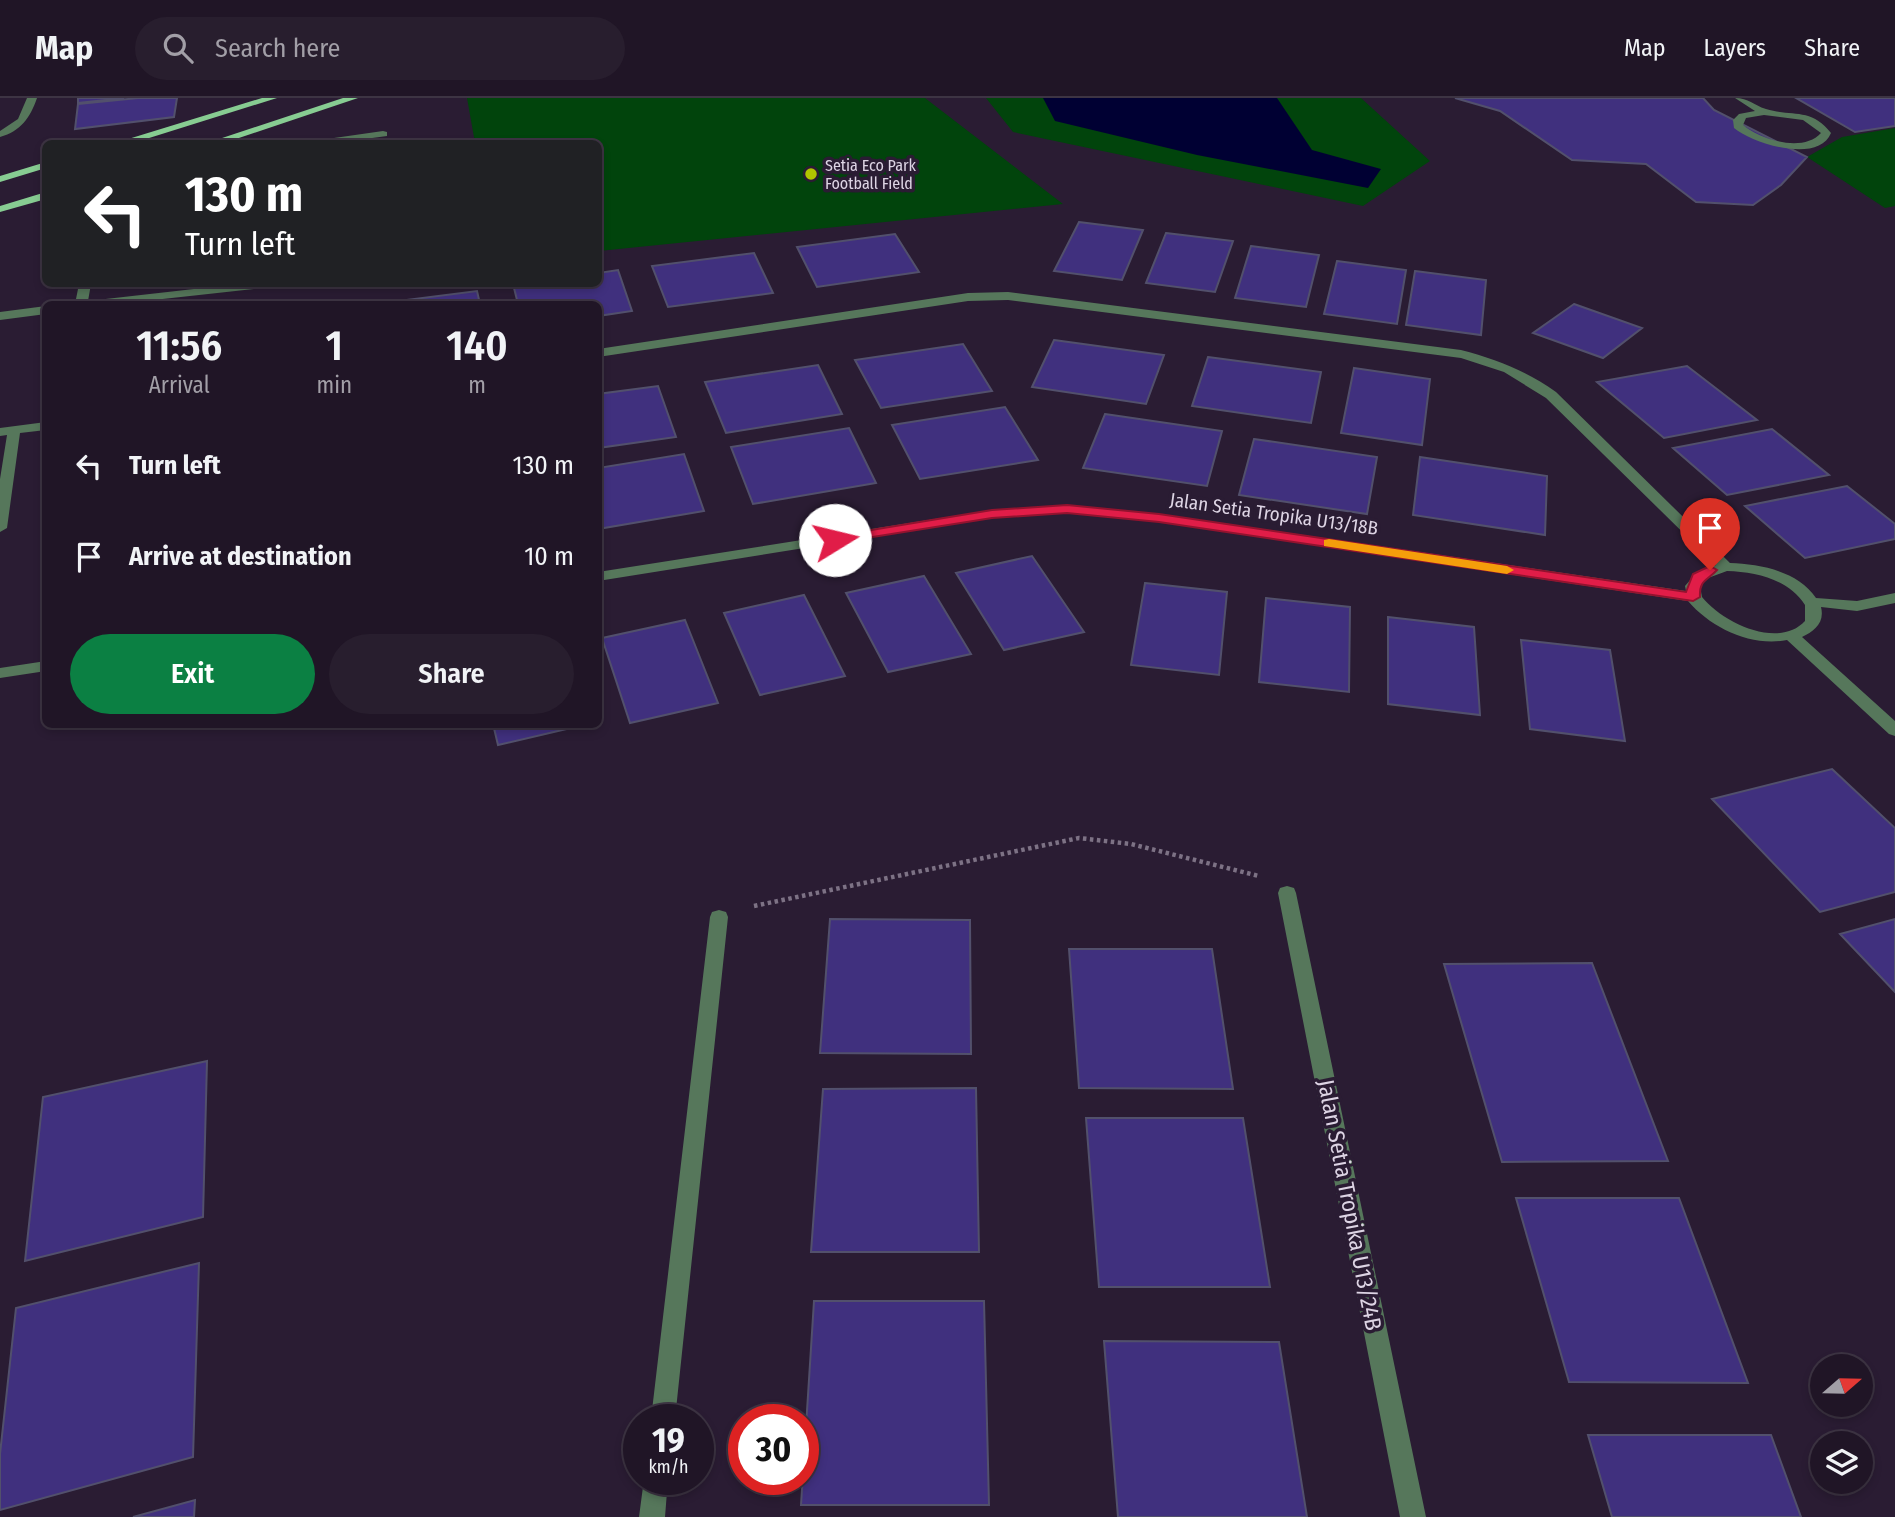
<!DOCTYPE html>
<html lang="en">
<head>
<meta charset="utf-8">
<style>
	:root { --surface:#201526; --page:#281e2e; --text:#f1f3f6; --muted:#a29fa7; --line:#3d3443; --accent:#0b8043 }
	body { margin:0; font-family:"Fira Sans Condensed",sans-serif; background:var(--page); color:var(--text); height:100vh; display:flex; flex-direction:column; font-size:26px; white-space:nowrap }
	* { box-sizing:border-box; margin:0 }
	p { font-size:23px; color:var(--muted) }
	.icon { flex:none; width:38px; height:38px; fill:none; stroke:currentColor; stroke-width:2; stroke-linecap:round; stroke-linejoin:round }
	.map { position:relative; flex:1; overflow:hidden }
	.sheet { position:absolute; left:42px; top:203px; width:560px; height:427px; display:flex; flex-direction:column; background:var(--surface); border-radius:10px; box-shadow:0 4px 10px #0003,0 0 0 2px var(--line) }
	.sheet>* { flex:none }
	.guide { position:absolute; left:42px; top:42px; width:560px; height:147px; border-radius:10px; box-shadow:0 4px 10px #0003,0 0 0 2px var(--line); background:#202124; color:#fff; overflow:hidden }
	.needle { width:46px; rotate:70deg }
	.buttons { position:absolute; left:1810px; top:1256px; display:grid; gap:14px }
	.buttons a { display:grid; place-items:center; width:63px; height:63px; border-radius:50%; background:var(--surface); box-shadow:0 4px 10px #0003,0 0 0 2px var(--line); font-size:35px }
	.speed { position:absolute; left:623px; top:1306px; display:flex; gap:14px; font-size:35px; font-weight:700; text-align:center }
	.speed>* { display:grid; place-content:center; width:91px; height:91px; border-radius:50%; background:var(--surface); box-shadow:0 4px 10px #0003,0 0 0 2px var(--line); line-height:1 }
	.speed small { font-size:18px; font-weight:400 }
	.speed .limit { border:10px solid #d22; background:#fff; color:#111 }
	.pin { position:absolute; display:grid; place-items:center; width:60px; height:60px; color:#fff; margin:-72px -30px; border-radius:50% 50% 50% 0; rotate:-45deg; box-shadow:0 0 7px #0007 }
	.pin .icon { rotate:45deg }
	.me { position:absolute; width:77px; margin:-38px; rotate:81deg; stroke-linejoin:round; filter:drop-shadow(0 0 5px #0008) }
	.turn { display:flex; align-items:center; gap:24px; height:147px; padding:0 28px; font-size:32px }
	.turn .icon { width:91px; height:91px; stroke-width:2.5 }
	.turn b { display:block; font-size:49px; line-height:60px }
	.eta { display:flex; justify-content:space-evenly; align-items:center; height:119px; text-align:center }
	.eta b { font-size:42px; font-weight:600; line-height:49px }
	.cta { display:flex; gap:14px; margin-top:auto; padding:14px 28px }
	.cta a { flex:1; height:80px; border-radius:42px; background:var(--accent); color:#fff; font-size:28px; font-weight:600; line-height:80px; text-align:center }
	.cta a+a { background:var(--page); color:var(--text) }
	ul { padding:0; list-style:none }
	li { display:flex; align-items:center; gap:21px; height:91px; padding:0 28px }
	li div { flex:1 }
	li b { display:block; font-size:26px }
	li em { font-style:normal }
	header { display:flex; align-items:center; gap:42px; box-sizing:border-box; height:98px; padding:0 35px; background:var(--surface); border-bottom:2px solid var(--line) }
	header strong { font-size:33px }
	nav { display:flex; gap:38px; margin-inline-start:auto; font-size:24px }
	.search { width:490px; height:63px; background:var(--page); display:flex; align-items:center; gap:18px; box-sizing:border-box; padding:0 24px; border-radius:38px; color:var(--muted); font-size:26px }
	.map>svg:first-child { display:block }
	.green { fill:#01440c }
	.water { fill:#003 }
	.building { fill:#40307e; stroke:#52506c; stroke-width:2 }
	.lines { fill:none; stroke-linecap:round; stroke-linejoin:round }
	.path { stroke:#7d7285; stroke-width:4.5; stroke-dasharray:3.5 3.5; stroke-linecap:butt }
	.minor { fill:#56775b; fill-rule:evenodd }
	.major { fill:#87cc92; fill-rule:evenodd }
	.route { fill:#e11d48; stroke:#92132f; stroke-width:2 }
	.slow { fill:#f59e0b }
	.poi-dot { fill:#b1c500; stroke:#2a1c33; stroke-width:2.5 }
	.labels { text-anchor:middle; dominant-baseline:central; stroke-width:7; stroke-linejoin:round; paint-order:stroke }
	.far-poi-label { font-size:16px; fill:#ddd4e4; stroke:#2a1c33; text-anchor:start }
	.street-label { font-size:19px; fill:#ddd4e4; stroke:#2a1c33 }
	.near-street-label { font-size:23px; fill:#ddd4e4; stroke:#2a1c33 }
</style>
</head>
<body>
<header>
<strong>Map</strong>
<div class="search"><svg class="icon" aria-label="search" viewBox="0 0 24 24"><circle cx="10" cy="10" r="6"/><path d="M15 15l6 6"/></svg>Search here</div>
<nav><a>Map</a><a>Layers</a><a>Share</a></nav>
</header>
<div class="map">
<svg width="1895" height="1419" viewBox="0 0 1895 1419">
	<rect width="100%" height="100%" fill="#2a1c33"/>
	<path class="green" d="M467,0h458l138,106 -464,47 -1,-107 -123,-1z
		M986,0h375l69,63 -67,45 -350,-74z
		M1895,30v78l-10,2 -78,-51 35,-20z"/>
	<path class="water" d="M1043,0h234l35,52 69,19 -13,19 -171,-33 -142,-34z"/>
	<path class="building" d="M78,0h46l-46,5z
		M138,0h39l-3,19 -99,12 3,-25z
		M1455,0h248l11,12 93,47 -26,28 -28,20 -57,-3 -50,-38 -74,-4 -72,-49z
		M1796,0h99v28l-40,6z
		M1079,124l64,8 -21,50 -68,-9z
		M1166,135l67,8 -18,51 -69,-9z
		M895,136l24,38 -102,15 -20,-40z
		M1251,148l68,9 -13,52 -71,-9z
		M754,155l19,40 -105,14 -16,-41z
		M1337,163l69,9 -9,54 -73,-10z
		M618,172l14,41 -34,5v-12h-80l-5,-20h85v-11z
		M1415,173l71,9 -5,55 -75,-10z
		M477,193l3,13h-105z
		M1574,206l68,24 -39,30 -70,-25z
		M1054,242l110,15 -18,49 -114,-17z
		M963,246l29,47 -111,17 -26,-48z
		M1208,259l113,15 -10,51 -119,-17z
		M818,267l24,49 -116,19 -21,-51z
		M1687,268l70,54 -93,18 -67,-56z
		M1354,270l76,11 -8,66 -81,-12z
		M658,288l18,51 -78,11v-54z
		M1005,309l33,53 -118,19 -28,-54z
		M1105,316l117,17 -15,55 -124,-18z
		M849,330l27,55 -123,21 -22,-57z
		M1772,331l57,46 -102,20 -54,-47z
		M1254,341l123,18 -10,57 -128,-19z
		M684,356l20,57 -106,18v-61z
		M1420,359l127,19 -2,59 -132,-20z
		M1847,388l48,38v15l-90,19 -60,-52z
		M1032,458l52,76 -80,18 -48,-77z
		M924,478l47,78 -83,18 -42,-79z
		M1145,485l82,9 -8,83 -88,-10z
		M804,497l41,81 -85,19 -36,-82z
		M1266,500l84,9 -1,85 -90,-10z
		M1388,519l86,10 6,88 -92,-11z
		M685,522l33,83 -88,20 -28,-85z
		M1521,542l89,10 15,91 -95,-12z
		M493,626h95l-90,21z
		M1832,671l63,59v64l-75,20 -108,-113z
		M830,821l140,1 1,134 -151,-1z
		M1895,821v73l-55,-58z
		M1069,851h143l21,140 -154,-1z
		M1592,865l76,198 -166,1 -58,-198z
		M207,963l-4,156 -178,44 18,-164z
		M976,990l3,164h-168l12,-163z
		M1086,1020h157l27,169h-171z
		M1516,1100h163l69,185 -179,-1z
		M199,1165l-6,194 -193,53v-56l16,-146z
		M814,1203h170l5,204h-188z
		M1104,1243l175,1 28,175h-189z
		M1588,1337h183l30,82h-189z
		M195,1402l-1,17h-61z"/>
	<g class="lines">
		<path class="path" d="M754,808l325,-68 52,6 128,32"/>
		<path class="minor" d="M27,0h10c-7,20 -16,33 -37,39v-6l18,-12z
			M1735,0c14,0 18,7 31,11 26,8 45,-2 65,24 -12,31 -78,11 -97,-5l-1,-8 6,-6 16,-3zM1764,17l39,5 18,13c-18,20 -60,7 -78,-8l3,-7z
			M383,33l4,1v4l-59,8h-36z
			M79,186h12l-3,17 150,-17h32l-6,4 -147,16h-42z
			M1008,194l453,58c35,9 65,21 95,42l174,171c30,1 68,8 86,35l41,3 38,-8v10l-38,8 -36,-4c4,16 -7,24 -19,30l93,84v15l-6,-2 -102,-94c-36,7 -76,-12 -99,-39l-529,-79 -92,-9 -75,5 -394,63v-9l394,-62 75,-5 92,9 527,77 -1,-5 12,-14 19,-7 -170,-167 -42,-26 -43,-14 -453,-58 -40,1 -370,56v-8l370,-56zM1727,473c29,1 61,8 78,34v16c-27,29 -83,1 -103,-24l-2,-11 8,-8z
			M46,208v8l-46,6v-8z
			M46,324v8l-26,3 -13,95 -7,4v-53l7,-44 -7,1v-8z
			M46,563v10l-46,7v-10z
			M1287,788l7,2 2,5 130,624h-26l-122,-624 2,-5z
			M719,812l7,2 2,5 -53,502h-24l59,-502 2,-5z
			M644,1381h24l-3,38h-26z"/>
		<path class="major" d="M262,0h15l-147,46h-18z
			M343,0h15l-137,46h-17z
			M46,64v6l-46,14v-6z
			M46,94v7l-46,13v-6z"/>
	</g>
	<path class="route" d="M1067,407l92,9 527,78 7,-18 17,-8 7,4c-10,11 -18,10 -17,27l-7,4 -534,-79 -92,-9 -75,5 -157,25 -7,-3 7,-4 157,-26z"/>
	<path class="slow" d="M1329,441l178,27 7,4 -7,4 -183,-28v-6z"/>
	<circle class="poi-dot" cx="811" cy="76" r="7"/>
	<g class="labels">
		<g class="far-poi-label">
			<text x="825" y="67">Setia Eco Park<tspan x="825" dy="18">Football Field</tspan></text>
		</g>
		<g class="street-label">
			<text transform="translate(1274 416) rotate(8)">Jalan Setia Tropika U13/18B</text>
		</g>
		<g class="near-street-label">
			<text transform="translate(1350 1107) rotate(79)">Jalan Setia Tropika U13/24B</text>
		</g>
	</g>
</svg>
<div class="buttons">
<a><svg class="needle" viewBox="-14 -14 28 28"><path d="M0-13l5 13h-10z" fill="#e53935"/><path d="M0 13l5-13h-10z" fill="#a29fa7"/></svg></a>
<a><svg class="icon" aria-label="layers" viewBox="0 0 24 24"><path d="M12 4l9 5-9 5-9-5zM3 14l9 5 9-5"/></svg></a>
</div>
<div class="speed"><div>19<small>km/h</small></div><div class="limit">30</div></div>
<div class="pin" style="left:1710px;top:472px;background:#d93025"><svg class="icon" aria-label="arrive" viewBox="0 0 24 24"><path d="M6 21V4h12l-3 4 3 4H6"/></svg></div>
<svg class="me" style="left:835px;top:442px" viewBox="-20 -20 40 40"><circle r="19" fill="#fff"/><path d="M0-13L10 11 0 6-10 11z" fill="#e11d48"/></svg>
<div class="guide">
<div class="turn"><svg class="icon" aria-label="left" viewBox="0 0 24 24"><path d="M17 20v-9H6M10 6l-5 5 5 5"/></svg><div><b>130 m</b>Turn left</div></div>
</div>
<section class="sheet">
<div class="eta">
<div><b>11:56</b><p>Arrival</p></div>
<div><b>1</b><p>min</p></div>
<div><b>140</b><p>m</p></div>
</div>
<ul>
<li><svg class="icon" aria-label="left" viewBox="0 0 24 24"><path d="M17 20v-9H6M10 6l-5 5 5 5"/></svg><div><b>Turn left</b></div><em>130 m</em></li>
<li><svg class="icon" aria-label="arrive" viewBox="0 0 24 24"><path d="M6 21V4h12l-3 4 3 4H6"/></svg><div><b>Arrive at destination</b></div><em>10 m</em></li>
</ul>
<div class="cta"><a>Exit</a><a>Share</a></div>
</section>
</div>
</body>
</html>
